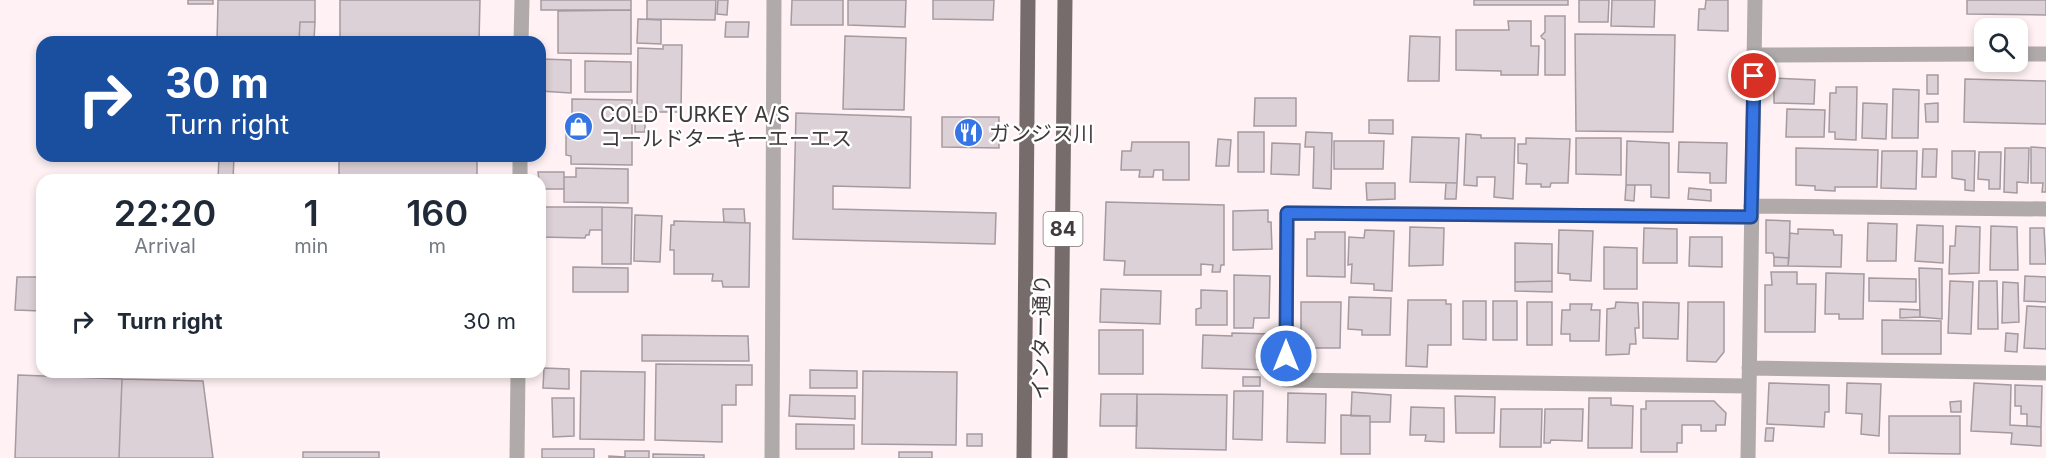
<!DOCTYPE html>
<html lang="en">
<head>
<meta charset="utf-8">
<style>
	:root { --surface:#fff; --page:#f6f6f7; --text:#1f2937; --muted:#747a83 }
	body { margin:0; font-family:Inter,"Noto Sans JP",sans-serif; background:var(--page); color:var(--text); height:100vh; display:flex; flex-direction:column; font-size:22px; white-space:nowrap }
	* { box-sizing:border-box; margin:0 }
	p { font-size:20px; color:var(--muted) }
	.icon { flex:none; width:33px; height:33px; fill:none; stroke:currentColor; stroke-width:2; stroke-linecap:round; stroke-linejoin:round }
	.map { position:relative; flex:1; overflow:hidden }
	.details { position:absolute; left:36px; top:174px; width:510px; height:204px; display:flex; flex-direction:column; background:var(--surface); border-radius:18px; box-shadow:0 3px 9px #0003 }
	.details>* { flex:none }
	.banner { position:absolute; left:36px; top:36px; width:510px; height:126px; border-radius:18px; box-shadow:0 3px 9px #0003; background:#1a4fa0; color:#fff; overflow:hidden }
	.controls { position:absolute; left:1974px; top:18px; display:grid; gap:12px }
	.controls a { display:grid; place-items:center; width:54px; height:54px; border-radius:12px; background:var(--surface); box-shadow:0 3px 9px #0003; font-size:30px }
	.pin { position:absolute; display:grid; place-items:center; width:51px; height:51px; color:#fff; margin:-26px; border:3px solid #fff; border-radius:50%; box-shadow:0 2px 6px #0007 }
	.me { position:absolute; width:66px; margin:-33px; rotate:0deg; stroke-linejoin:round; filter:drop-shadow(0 0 4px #0008) }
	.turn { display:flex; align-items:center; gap:21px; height:126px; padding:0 30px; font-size:27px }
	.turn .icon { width:78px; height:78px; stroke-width:2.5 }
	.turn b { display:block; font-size:42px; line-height:51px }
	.eta { display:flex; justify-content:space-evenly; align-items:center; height:102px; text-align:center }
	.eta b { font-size:36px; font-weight:600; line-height:42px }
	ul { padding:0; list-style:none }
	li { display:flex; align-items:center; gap:18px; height:90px; padding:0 30px }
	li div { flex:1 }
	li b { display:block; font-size:22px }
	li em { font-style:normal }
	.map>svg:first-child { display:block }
	.building { fill:#dcd1d7; stroke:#a49aa0; stroke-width:1.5 }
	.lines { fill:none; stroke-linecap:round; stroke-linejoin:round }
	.minor { stroke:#b0aaaa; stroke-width:15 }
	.major { stroke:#766c6b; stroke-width:15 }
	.route-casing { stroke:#234c94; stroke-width:15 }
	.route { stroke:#3675e3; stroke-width:10 }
	.labels { text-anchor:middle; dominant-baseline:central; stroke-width:5; stroke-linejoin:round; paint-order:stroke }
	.shield { fill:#fff; stroke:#797576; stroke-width:1.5 }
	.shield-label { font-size:20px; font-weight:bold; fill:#403a3c }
	.poi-label { font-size:21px; fill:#403a3c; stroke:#fff; text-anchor:start }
	.street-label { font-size:21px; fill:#403a3c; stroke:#fff }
</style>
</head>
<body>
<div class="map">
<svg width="2046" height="458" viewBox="0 0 2046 458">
	<rect width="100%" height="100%" fill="#fff1f4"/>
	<path class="building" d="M188,0h25v4h-25z
		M218,0h97v22h-15l-1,20h-82z
		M340,0h140l-1,42h-139z
		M541,0h90v10h-90z
		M647,0h69l-1,20 -68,-1z
		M718,0h10l-1,15 -10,-1z
		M792,0h51v25h-52z
		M848,0h58l-1,27 -57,-2z
		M933,0h61l-1,20 -60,-1z
		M1474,0h94v5h-94z
		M1579,0h30l-1,22h-29z
		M1612,0h43l-1,27 -43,-1z
		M1706,0h22v31l-30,-1 1,-21h6z
		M1967,0h79v15l-79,-1z
		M631,10v44l-73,-1v-42z
		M1545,16h20v59h-20v-35l-3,-2 -1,-2 4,-4z
		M638,19l23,1v24l-24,-1z
		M1508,21h23v25h8l-1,29h-37v-4l-45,-1v-40h53z
		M300,22h15l-1,18 -15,1z
		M726,22h23l-1,15h-23z
		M1575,34l100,1 -2,97 -97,-1z
		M845,36l61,2 -2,72 -61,-1z
		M1410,36l30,1 -1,44h-31z
		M663,45h19l-1,67h-44l1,-64 25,1z
		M540,59l31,1v33l-31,-2z
		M585,61l46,1v30h-46z
		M1927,75h11v19h-11z
		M1774,78l41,2 -1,24 -40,-1z
		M1965,79l81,2v43l-82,-2z
		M1836,87h21l-1,53 -21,-1v-7h-6l1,-39h6z
		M1893,89l26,1 -1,48h-26z
		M1255,98h41v28h-42z
		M572,99l60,1v65l-61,-1v-8l-5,-1v-24h6z
		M1863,103l24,1 -1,35 -24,-1z
		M1938,103v19h-12l-1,-18z
		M1787,109l38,1 -1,27h-38z
		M796,113l115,4 -1,71 -77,-2v23l163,4 -1,31 -202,-5z
		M635,117h10v15h-10z
		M942,117h57v31l-57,-1z
		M1369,120h24v14l-24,-1z
		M1238,132h26v40h-26z
		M1306,132l26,1 -1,56 -18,-1 1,-41h-9z
		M1466,134l15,1v3h34l-2,61 -19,-2 1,-20h-18v9l-13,-1z
		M1412,137l47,1 -2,45 -47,-1z
		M1526,138l44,1 -2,44h-17l-1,4h-9v-3h-15l1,-20 -9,-1v-19h8z
		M1576,138h45v37l-45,-1z
		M1218,139l13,1 -2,26h-13z
		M1334,141h50l-1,28h-49z
		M1627,141l42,2v55l-18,-1v-12h-25z
		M1132,142h57v38h-26v-10h-9l-1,7h-14l1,-7h-19l1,-19h9z
		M1679,142l48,1 -1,40h-16v-10l-32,-1z
		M1272,143l28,1 -1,31 -28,-1z
		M2031,147l15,1v44h-4l1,-9h-12z
		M1796,148l82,2 -1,37h-42v4l-20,-1v-4l-19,-1z
		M2005,148h24l-1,35 -11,-1v11l-13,-1z
		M1923,149h14l-1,28h-14z
		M1882,151h35l-1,38 -35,-1z
		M1952,151h23l-1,40 -9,-1v-10l-13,-2z
		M1979,152h22l-1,37h-11v-9l-11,-1z
		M219,156h15l-1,24h-15z
		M339,156h138v24h-138z
		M576,168l52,1v34l-64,-1v-25h12z
		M538,172h26v17h-24z
		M1366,183h29v16l-28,1z
		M1446,183h11l-1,16h-11z
		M1626,185h9l-1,16 -9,-1z
		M1689,188l22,2v11l-23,-2z
		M1106,202l118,3v60h-3l-1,7h-8l1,-7 -12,-1v11h-77l1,-14 -21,-1z
		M540,207h62v23h-12l-1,5h-3l-1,3 -45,-1z
		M602,207l30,1 -1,56h-29z
		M723,209h21l1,14 -21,-1z
		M1268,210v12h3l1,27 -39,1v-39z
		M635,215l27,1 -2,46 -26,-1z
		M1766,220l24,1 -1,37 -15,-1 -1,-4h-7z
		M674,221l76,2 -1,64h-26l-1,-6h-10l1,-7h-39v-24h-4l1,-25h3z
		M1868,223l29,1 -1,37h-29z
		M1917,225l26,1v37l-28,-2z
		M1956,226l24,1 -1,46 -30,1 1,-28h5z
		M1991,226l26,1 1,43h-28z
		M1410,227l34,1 -1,37 -34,1z
		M1644,228l33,1v34h-34z
		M2030,228h14l2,36h-16z
		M1798,229l35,1 1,5h8l-1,32 -53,-1 2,-33 8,1z
		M1365,230l29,1 -2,60 -18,-1v-6l-23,-1 1,-19 -4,1 1,-28 15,1z
		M1559,230l34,1 -2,50 -21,-1v-6l-12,-1z
		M1315,232h30v45l-38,-1v-37h8z
		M1690,237h32v30l-33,-1z
		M1515,243l37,1v37l-37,1z
		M1604,247l33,1v41h-33z
		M1774,257l15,1 -1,8h-14z
		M573,267l55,1v24h-55z
		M1919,268l23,1v50l-22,-2z
		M1771,272h26v12h19l-1,48h-50v-47h7z
		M1826,273l38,1 -1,45h-24v-5h-14z
		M1234,275l36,1 -1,42h-15l-1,10h-19z
		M2025,276l21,1v25l-22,-1z
		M17,277h25v34l-27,-1z
		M1869,278l47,1v23l-47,-1z
		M1552,281v11l-37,-1v-9z
		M1950,281l23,1 -2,52 -23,-1z
		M1979,281h18l1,48h-20z
		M2003,282l15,1 1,39 -17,1z
		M1101,289l60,2 -1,33 -60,-2z
		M1201,290l26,1v34h-31v-16l5,-1z
		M1349,297l42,1 -1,37h-28v-5l-14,-1z
		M1408,300h38v4h5v41h-23l-1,22 -21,-1z
		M1463,301h23v39l-23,-1z
		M1493,301h24v39h-24z
		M1301,302h40l-1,46h-36l1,-7h-4z
		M1527,302h25v43h-25z
		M1616,302l22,1 1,25h-4l1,16h-6l-1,10 -23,1 1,-46 8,-1z
		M1643,302l36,1 -1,36 -35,-1z
		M1688,302h36v50l-8,10 -29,-1z
		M1570,304h22l-1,6h9l-1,31h-29v-7h-9l1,-24h8z
		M2027,306l19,1v42l-22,-1z
		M1900,309l20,1v7l-20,1z
		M1882,320l59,1v33h-59z
		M1099,330h44v44h-44z
		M1232,333l42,1 -1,36 -71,-2 1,-33 29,1z
		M2006,333l12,1 -1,18 -12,-1z
		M642,335l106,1 1,25h-107z
		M656,364l96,1v20h-16v20h-14v37l-67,-2z
		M544,368l25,1v20l-26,-1z
		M810,370l47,1v17h-47z
		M581,371l64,1 -1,68 -64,-1z
		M863,371l94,1 -1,73 -94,-1z
		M18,375l104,4 -3,79h-104z
		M1243,377h17v9h-17z
		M122,379l81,2 10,77h-94z
		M1769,383l60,2v27h-4l-1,15 -57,-3z
		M1847,383l34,1 -2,52 -18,-2 1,-20 -16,-1z
		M1974,383l37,2 -1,40 31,2v19l-30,-2 1,-11 -41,-2z
		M2015,385l27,1 -1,41 -14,-1v-12h-6v-8h-6z
		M1234,391h29l-1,49 -29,-1z
		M1352,392l39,3 -1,27h-20v-6h-19z
		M1288,393l38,1 -1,49 -38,-1z
		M1101,394h36v32h-37z
		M1137,394l90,1 -1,55 -90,-2z
		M790,395l65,1v23l-66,-3z
		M1455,396l40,1 -1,36h-38z
		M552,398h22v38l-21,1z
		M1589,398h22v7l22,1 -1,42h-44z
		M1646,401h68l12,12 -1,12h-9v6h-15v-6h-19v18h-5v9h-36v-43h5z
		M1961,401v11h-10l-1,-10z
		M1411,407l33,1v34l-19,-1 1,-6h-16z
		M1501,409h41l-1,38h-41z
		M1545,409h38l-1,32 -31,-1 -1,3h-6z
		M1341,415l29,1v38h-29z
		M1889,416h71v38l-71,-1z
		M796,424l58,1v24h-58z
		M1766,428h8l-1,13h-8z
		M967,434h15v12h-15z
		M542,449h52v9h-52z
		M625,451h24v7h-40v-2l16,1z
		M303,452h76v6h-76z
		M899,452h33v6h-33z
		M653,454l51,1v3h-51z"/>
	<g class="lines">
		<path class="minor" d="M521,42l1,-42
			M2018,54h28
			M1755,55l229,-1
			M520,180v-24
			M1751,206l295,3
			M1749,368l297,5
			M1748,386l-462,-6 1,-167 464,4
			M517,458l1,-86
			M772,458l2,-458
			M1748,458l7,-458"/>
		<path class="major" d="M1024,458l4,-458
			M1060,458l5,-458"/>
	</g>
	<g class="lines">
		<defs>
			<path id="route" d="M1286,356l1,-143 464,4 3,-141"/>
		</defs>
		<use href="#route" class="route-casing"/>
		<use href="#route" class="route"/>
	</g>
	<defs>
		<symbol id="shop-disc" viewBox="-11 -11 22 22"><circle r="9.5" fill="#3675e3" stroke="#fff"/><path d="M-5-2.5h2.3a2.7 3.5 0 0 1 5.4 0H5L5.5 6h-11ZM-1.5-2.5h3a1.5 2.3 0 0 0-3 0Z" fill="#fff"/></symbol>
		<symbol id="restaurant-disc" viewBox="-11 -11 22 22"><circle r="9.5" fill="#3675e3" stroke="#fff"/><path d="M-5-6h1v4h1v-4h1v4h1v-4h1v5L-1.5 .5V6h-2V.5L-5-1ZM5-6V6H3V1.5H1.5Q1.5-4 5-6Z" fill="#fff"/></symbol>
	</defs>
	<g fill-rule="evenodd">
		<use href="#shop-disc" x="562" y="110" width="33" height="33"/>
		<use href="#restaurant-disc" x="952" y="116" width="33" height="33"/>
	</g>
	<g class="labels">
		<rect class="shield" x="1043.5" y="212" width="39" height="34" rx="4.5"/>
		<g class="shield-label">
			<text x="1063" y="229">84</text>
		</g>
		<g class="poi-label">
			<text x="600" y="114">COLD TURKEY A/S<tspan x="600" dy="24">コールドターキーエーエス</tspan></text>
			<text x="989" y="133">ガンジス川</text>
		</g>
		<g class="street-label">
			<text transform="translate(1041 337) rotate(-89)">インター通り</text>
		</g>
	</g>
</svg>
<div class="controls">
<a><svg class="icon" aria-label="search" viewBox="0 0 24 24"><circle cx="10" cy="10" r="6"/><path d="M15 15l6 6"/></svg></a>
</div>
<div class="pin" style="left:1754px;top:76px;background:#d93025"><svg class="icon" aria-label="arrive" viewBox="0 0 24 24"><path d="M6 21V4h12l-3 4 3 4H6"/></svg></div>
<svg class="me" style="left:1286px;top:356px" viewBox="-20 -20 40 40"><circle r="17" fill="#3675e3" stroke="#fff" stroke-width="3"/><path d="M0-11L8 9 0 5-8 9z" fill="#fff"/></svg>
<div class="banner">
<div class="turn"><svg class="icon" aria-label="right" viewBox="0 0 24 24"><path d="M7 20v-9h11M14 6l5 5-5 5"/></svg><div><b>30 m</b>Turn right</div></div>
</div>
<section class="details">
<div class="eta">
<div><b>22:20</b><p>Arrival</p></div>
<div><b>1</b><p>min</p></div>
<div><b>160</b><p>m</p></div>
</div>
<ul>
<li><svg class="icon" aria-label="right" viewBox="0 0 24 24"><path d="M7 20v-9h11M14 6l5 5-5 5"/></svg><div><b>Turn right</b></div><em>30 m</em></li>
</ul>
</section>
</div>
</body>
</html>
